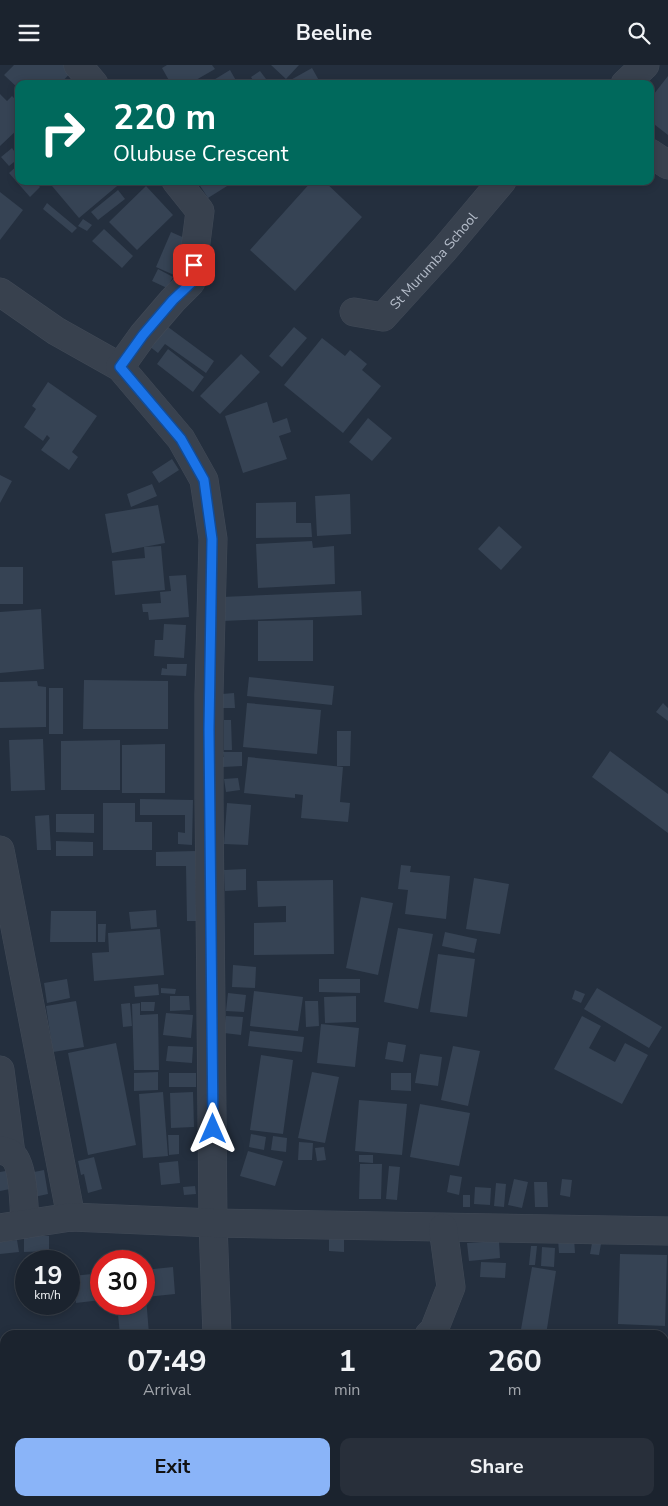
<!DOCTYPE html>
<html lang="en">
<head>
<meta charset="utf-8">
<style>
	:root { --surface:#1b232e; --page:#282f3a; --text:#f1f3f6; --muted:#a0a4aa; --line:#39404a; --accent:#8ab4f8 }
	body { margin:0; font-family:"Nunito Sans",sans-serif; background:var(--page); color:var(--text); height:100vh; display:flex; flex-direction:column; font-size:19px; white-space:nowrap }
	* { box-sizing:border-box; margin:0 }
	p { font-size:16px; color:var(--muted) }
	.icon { flex:none; width:28px; height:28px; fill:none; stroke:currentColor; stroke-width:2; stroke-linecap:round; stroke-linejoin:round }
	.map { position:relative; flex:1; overflow:hidden }
	.side { position:absolute; left:0px; top:1265px; width:669px; height:176px; display:flex; flex-direction:column; background:var(--surface); border-radius:15px 15px 0 0; box-shadow:0 2px 8px #0003,0 0 0 1px var(--line) }
	.side>* { flex:none }
	.hud { position:absolute; left:15px; top:15px; width:639px; height:105px; border-radius:10px; box-shadow:0 2px 8px #0003,0 0 0 1px var(--line); background:#00695c; color:#fff; overflow:hidden }
	.speed { position:absolute; left:15px; top:1185px; display:flex; gap:10px; font-size:25px; font-weight:700; text-align:center }
	.speed>* { display:grid; place-content:center; width:65px; height:65px; border-radius:50%; background:var(--surface); box-shadow:0 2px 8px #0003,0 0 0 1px var(--line); line-height:1 }
	.speed small { font-size:12px; font-weight:400 }
	.speed .limit { border:8px solid #d22; background:#fff; color:#111 }
	.pin { position:absolute; display:grid; place-items:center; width:42px; height:42px; color:#fff; margin:-21px; border-radius:10px; box-shadow:0 2px 8px #0006 }
	.me { position:absolute; width:55px; margin:-28px; rotate:0deg; stroke-linejoin:round; filter:drop-shadow(0 0 4px #0008) }
	.turn { display:flex; align-items:center; gap:18px; height:105px; padding:0 15px; font-size:22px }
	.turn .icon { width:65px; height:65px; stroke-width:2.5 }
	.turn b { display:block; font-size:35px; line-height:42px }
	.eta { display:flex; justify-content:space-evenly; align-items:center; height:85px; text-align:center }
	.eta b { font-size:30px; font-weight:700; line-height:35px }
	.action { display:flex; gap:10px; margin-top:auto; padding:10px 15px }
	.action a { flex:1; height:58px; border-radius:10px; background:var(--accent); color:#111; font-size:20px; font-weight:700; line-height:58px; text-align:center }
	.action a+a { background:var(--page); color:var(--text) }
	header { display:flex; justify-content:space-between; align-items:center; height:65px; padding:0 15px; background:var(--surface); font-size:22px; font-weight:700 }
	.map>svg:first-child { display:block }
	.building { fill:#364354 }
	.lines { fill:none; stroke-linecap:round; stroke-linejoin:round }
	.minor-casing { stroke:#414a57; stroke-width:29 }
	.minor { stroke:#38414e; stroke-width:28 }
	.route-casing { stroke:#114b97; stroke-width:12 }
	.route { stroke:#1a73e8; stroke-width:9 }
	.labels { text-anchor:middle; dominant-baseline:central; stroke-width:5; stroke-linejoin:round; paint-order:stroke }
	.street-label { font-size:14px; fill:#b4bcc9; stroke:#1d2633 }
</style>
</head>
<body>
<header><svg class="icon" aria-label="menu" viewBox="0 0 24 24"><path d="M4 6h16M4 12h16M4 18h16"/></svg>Beeline<svg class="icon" aria-label="search" viewBox="0 0 24 24"><circle cx="10" cy="10" r="6"/><path d="M15 15l6 6"/></svg></header>
<div class="map">
<svg width="668" height="1441" viewBox="0 0 668 1441">
	<rect width="100%" height="100%" fill="#242f3e"/>
	<path class="building" d="M14,0h60l2,2 -16,17h-41v5l-15,-14z
		M167,0h45l3,4 -26,15h-18l-9,-16z
		M271,0h28l-13,14z
		M312,3l9,16h-33l-1,-2z
		M230,5l8,14h-31z
		M260,6l6,8 -7,5h-4l-4,-7z
		M668,11v59l-18,-14v-22z
		M0,29l7,7 5,-5 7,7v25l-19,18z
		M12,83l7,10 -10,8 -8,-9z
		M19,99v17h16l5,6 -10,10 -21,-24z
		M57,116h66l-44,37 -27,-32z
		M197,116h38l-27,17z
		M312,116h12l38,36 -67,74 -45,-41z
		M146,121l27,29 -36,35 -28,-28z
		M118,125l7,9 -27,21 -7,-8z
		M0,127l23,18 -23,30z
		M47,138l30,25 -5,5 -29,-24z
		M83,154l9,6 -5,6 -9,-5z
		M104,164l29,27 -11,12 -30,-27z
		M171,167l18,8 -15,35 -18,-8z
		M158,204l15,8 -6,11 -15,-7z
		M164,259l50,37 -8,12 -41,-29 -7,9 -9,-7z
		M294,262l13,11 -25,29 -13,-11z
		M322,273l23,18 5,-6 17,14 -5,6 19,16 -38,47 -59,-48z
		M168,284l36,28 -11,15 -36,-28z
		M241,289l19,18 -40,42 -20,-18z
		M48,317l49,34 -25,36 6,5 -9,13 -28,-20 9,-12 -3,-3 -4,6 -19,-14 12,-18 -4,-3z
		M267,337l6,21 14,-5 4,14 -12,4 8,23 -44,14 -18,-57z
		M368,353l24,20 -20,23 -23,-19z
		M172,394l7,11 -20,13 -7,-11z
		M0,410l12,6 -12,22z
		M152,419l5,12 -26,11 -4,-13z
		M350,429l1,40 -34,2 -2,-40z
		M296,437v21h15l1,14 -56,1v-35z
		M158,440l7,38 -53,10 -7,-39z
		M499,461l23,21 -21,23 -23,-21z
		M312,476l1,7 21,-2 1,38 -77,4 -2,-44z
		M161,481l4,44 -50,5 -3,-34 33,-3 -1,-11z
		M0,502h23v37h-23z
		M186,510l3,42 -40,3 -1,-8h-5l-1,-8 19,-1 -1,-11 11,-1 -2,-15z
		M361,526l1,24 -139,6 -1,-24z
		M41,544l3,60 -44,4v-61z
		M313,555v41h-55v-40z
		M164,559l22,1 -2,33 -30,-2 1,-16h8z
		M167,599h20l-1,12 -25,-1 1,-7 5,1z
		M249,612l85,9 -2,19 -85,-9z
		M84,615l84,1v48h-85z
		M37,616l1,5 8,1v40l-46,1v-46z
		M49,623h14v46h-14z
		M234,628l1,15h-12l-1,-14z
		M247,638l74,7 -4,44 -74,-7z
		M663,638l5,5v13l-12,-9z
		M224,655h7l1,30h-8z
		M337,666h14l-1,35h-13z
		M43,674l2,51 -34,1 -2,-51z
		M120,675v50h-59v-49z
		M165,679v49h-43v-48z
		M610,686l58,43v39l-76,-56z
		M223,687h19v14l-19,1v-6h-6l-1,-4h8z
		M248,692l95,10 -3,35 10,1 -2,19 -47,-4 2,-23 -8,-1v4l-51,-5z
		M238,713l2,12 -14,2 -2,-13z
		M140,734l53,1 -1,45 -14,-1v-12l7,1v-18h-45z
		M103,738h32v19h17v28h-49z
		M227,738l24,2 -3,40 -24,-1z
		M56,749h38v19l-38,-1z
		M49,750l2,35h-14l-2,-34z
		M56,776l37,1v14h-37z
		M195,786l1,70h-9l-1,-55h-30v-14z
		M401,800l10,1 -1,6 40,4 -4,43 -41,-5 3,-24 -10,-1z
		M246,804v21l-21,1 -1,-21z
		M474,813l35,6 -9,50 -34,-5z
		M333,815l1,74 -80,1v-32l32,-1v-16l-28,1 -1,-26z
		M361,832l32,6 -15,72 -32,-7z
		M156,845l1,17 -26,2 -2,-17z
		M51,846h45v31h-46z
		M98,859h8l-1,18h-7z
		M398,863l35,6 -15,75 -34,-7z
		M160,864l4,46 -70,6 -2,-28 17,-1 -1,-19z
		M445,867l32,7 -3,14 -32,-7z
		M438,889l37,5 -8,58 -37,-5z
		M233,900l23,2 -1,21 -23,-1z
		M67,914l3,19 -23,5 -3,-20z
		M319,914h41v14l-41,-1z
		M158,919l1,11 -24,2 -1,-11z
		M161,923l15,1 -1,5 -14,-1z
		M597,923l65,39 -13,21 -65,-39z
		M575,925l10,4 -4,9 -9,-4z
		M254,926l49,6 -5,34 -48,-5z
		M228,928l18,2 -2,17 -18,-1z
		M170,931h19l1,14 -20,1z
		M356,931v26l-31,1 -1,-26z
		M76,936l8,46 -31,5 -7,-46z
		M305,936h13l1,25 -13,1z
		M141,937h14l-1,9h-13z
		M130,938l2,23 -9,1 -2,-23z
		M140,938v12l18,-1 1,56h-25l-2,-66z
		M166,948l27,2 -2,23 -28,-3z
		M226,951l17,1 -2,18 -17,-2z
		M582,951l19,10 -12,22 26,14 10,-19 23,12 -26,49 -68,-35z
		M321,959l38,4 -4,39 -38,-4z
		M250,966l54,6 -2,15 -54,-6z
		M388,977l18,3 -3,17 -18,-3z
		M116,978l20,102 -48,10 -20,-102z
		M168,981l25,1 -1,16 -26,-2z
		M453,981l27,5 -12,55 -27,-6z
		M420,989l22,3 -4,29 -23,-3z
		M261,990l32,5 -10,74 -33,-4z
		M158,1007v18l-24,1v-18z
		M312,1007l27,5 -14,66 -27,-5z
		M169,1008h27v14h-27z
		M391,1008h20v18l-20,-1z
		M163,1027l5,64 -25,2 -4,-64z
		M193,1027l1,35 -23,1 -1,-35z
		M359,1035l48,4 -5,51 -47,-4z
		M420,1039l50,9 -11,53 -49,-9z
		M251,1069l15,3 -2,13 -15,-3z
		M168,1070h11v19l-10,1z
		M273,1071l14,2 -1,14 -15,-2z
		M299,1077l14,1 -1,17h-14z
		M324,1082l2,13 -9,1 -2,-13z
		M248,1086l35,10 -8,25 -35,-10z
		M359,1090h14v8l-14,-1z
		M94,1092l8,32 -14,4 -4,-19 -3,1 -3,-14z
		M178,1096l2,22 -19,2 -2,-22z
		M360,1099h22l-1,35h-22z
		M389,1101l11,1 -3,33 -11,-1z
		M11,1105l4,18 -15,3v-19z
		M44,1105l4,24 -14,3 -5,-24z
		M450,1110l12,2 -3,18 -12,-3z
		M514,1114l14,3 -6,26 -14,-3z
		M562,1114l10,1 -2,17 -10,-2z
		M534,1117h13l1,25h-13z
		M496,1118l10,1 -2,23 -10,-1z
		M195,1121l1,8 -12,1 -1,-8z
		M475,1122l16,1 -1,17 -16,-1z
		M463,1130h7v12h-7z
		M329,1170l15,1v16l-15,-1z
		M24,1171h25v15l-25,1z
		M574,1173l1,15h-16l-1,-14z
		M17,1175l2,12 -19,2v-12z
		M499,1176l1,17 -31,3 -2,-18z
		M592,1178l9,1 -2,11 -9,-1z
		M531,1181h6l-2,19h-6z
		M542,1182l13,1 -1,19 -13,-1z
		M620,1189l47,1 -2,71 -47,-2z
		M481,1197l25,1 -1,15 -25,-1z
		M173,1202l2,27 -29,3 3,37 -29,1 -3,-31h27v-34z
		M532,1202l24,4 -10,64h-26z
		M101,1208v27l-25,3 -3,-27z
		M667,1311l1,63 -4,4v-64z
		M73,1436h44l1,5h-44z
		M159,1436h42l-1,5h-41z
		M215,1436h37v5h-37z
		M254,1436h20l1,5h-20z
		M288,1436h42l2,5h-42z
		M379,1436h15l2,2 -4,3h-10z
		M408,1436h19l2,5h-31z"/>
	<g class="lines">
		<defs>
			<g id="minor">
				<path d="M78,0l16,19"/>
				<path d="M625,19l20,-19"/>
				<path d="M650,88l18,12"/>
				<path d="M0,227l56,39 64,36 61,72 23,41 9,59 -4,155v105l4,424 4,112"/>
				<path id="s1" d="M354,247l29,5 61,-67 58,-69"/>
				<path d="M120,302l23,-32 30,-35 18,-18 9,-71 -24,-30"/>
				<path d="M0,785l71,367"/>
				<path d="M0,1005l11,84"/>
				<path d="M0,1085c3,1 9,2 11,4 13,9 13,55 14,70"/>
				<path d="M0,1163l71,-11 142,6 455,8"/>
				<path d="M429,1270l5,-5 17,-43 -8,-59"/>
			</g>
		</defs>
		<use href="#minor" class="minor-casing"/>
		<use href="#minor" class="minor"/>
	</g>
	<g class="lines">
		<defs>
			<path id="route" d="M194,200l-3,18 -18,17 -30,35 -23,32 61,72 23,41 8,59 -3,190 4,400"/>
		</defs>
		<use href="#route" class="route-casing"/>
		<use href="#route" class="route"/>
	</g>
	<g class="labels">
		<g class="street-label">
			<text stroke="none"><textPath href="#s1" startOffset="105">St Murumba School</textPath></text>
		</g>
	</g>
</svg>
<div class="speed"><div>19<small>km/h</small></div><div class="limit">30</div></div>
<div class="pin" style="left:194px;top:200px;background:#d93025"><svg class="icon" aria-label="arrive" viewBox="0 0 24 24"><path d="M6 21V4h12l-3 4 3 4H6"/></svg></div>
<svg class="me" style="left:213px;top:1064px" viewBox="-20 -20 40 40"><path d="M0-17L14 15 0 8-14 15z" fill="#1a73e8" stroke="#fff" stroke-width="4"/></svg>
<div class="hud">
<div class="turn"><svg class="icon" aria-label="right" viewBox="0 0 24 24"><path d="M7 20v-9h11M14 6l5 5-5 5"/></svg><div><b>220 m</b>Olubuse Crescent</div></div>
</div>
<section class="side">
<div class="eta">
<div><b>07:49</b><p>Arrival</p></div>
<div><b>1</b><p>min</p></div>
<div><b>260</b><p>m</p></div>
</div>
<div class="action"><a>Exit</a><a>Share</a></div>
</section>
</div>
</body>
</html>
